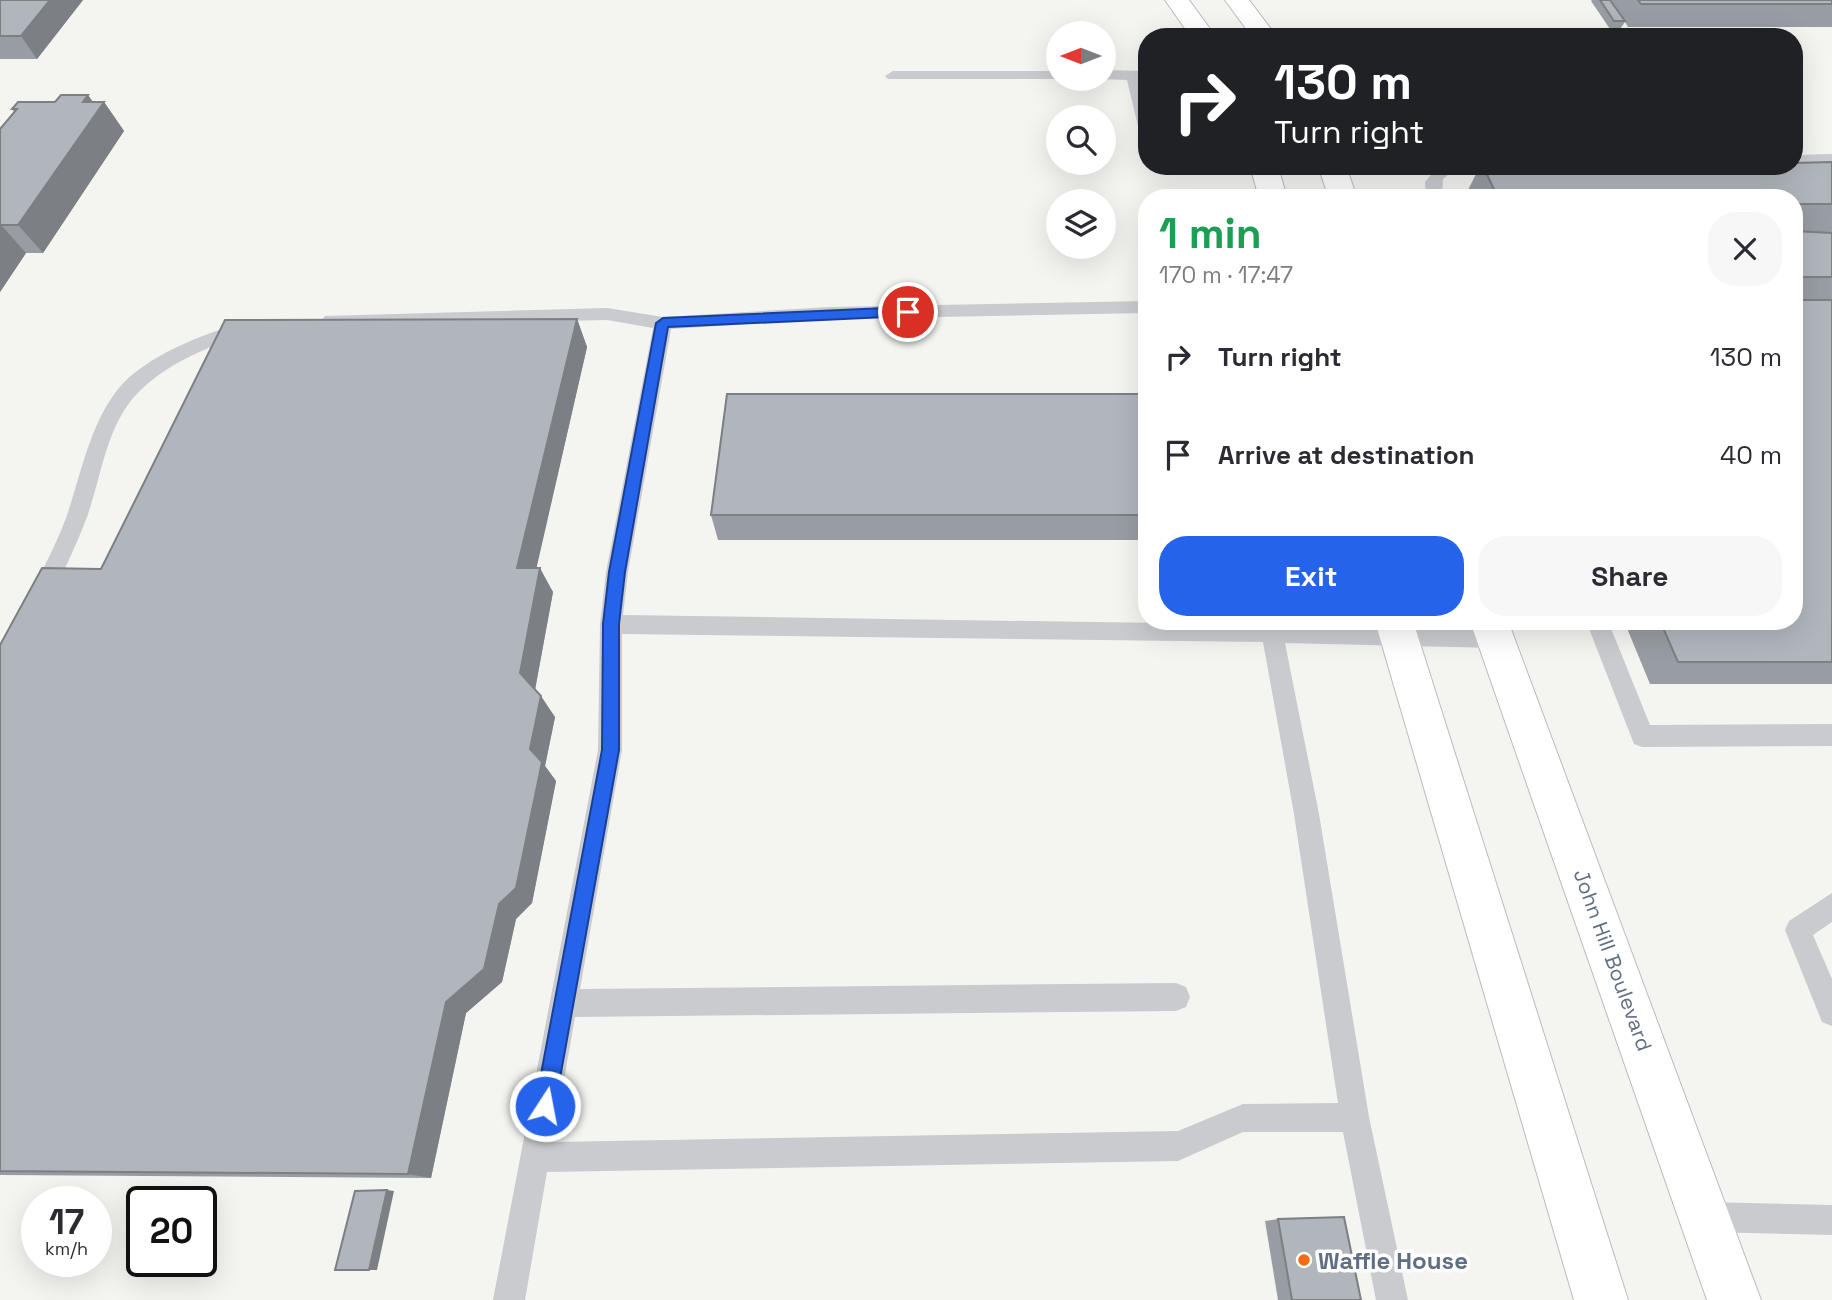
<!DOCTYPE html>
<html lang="en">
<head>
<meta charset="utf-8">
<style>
	:root { --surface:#fff; --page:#f7f7f7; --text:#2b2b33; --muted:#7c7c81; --accent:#2563eb }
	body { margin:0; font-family:"Space Grotesk",sans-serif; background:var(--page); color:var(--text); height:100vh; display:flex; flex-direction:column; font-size:26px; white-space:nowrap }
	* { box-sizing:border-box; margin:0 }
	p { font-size:23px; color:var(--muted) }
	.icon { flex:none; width:38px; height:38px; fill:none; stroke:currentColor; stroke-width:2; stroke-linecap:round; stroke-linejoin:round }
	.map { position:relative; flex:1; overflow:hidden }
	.panel { position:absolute; left:1138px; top:189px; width:665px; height:441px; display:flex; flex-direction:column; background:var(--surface); border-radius:28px; box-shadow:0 7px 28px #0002 }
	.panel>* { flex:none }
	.top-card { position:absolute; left:1138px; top:28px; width:665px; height:147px; border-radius:28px; box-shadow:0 7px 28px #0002; background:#202124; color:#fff; overflow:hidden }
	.needle { width:46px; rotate:270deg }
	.controls { position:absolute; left:1046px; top:21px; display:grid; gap:14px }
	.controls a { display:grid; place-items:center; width:70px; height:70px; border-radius:50%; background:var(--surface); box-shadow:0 7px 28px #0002; font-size:35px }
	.speed { position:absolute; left:21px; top:1186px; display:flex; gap:14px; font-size:35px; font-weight:700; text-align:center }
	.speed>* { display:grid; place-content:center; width:91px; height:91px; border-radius:50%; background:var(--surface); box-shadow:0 7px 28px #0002; line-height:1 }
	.speed small { font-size:18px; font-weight:400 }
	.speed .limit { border:4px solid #111; border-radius:10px; background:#fff; color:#111 }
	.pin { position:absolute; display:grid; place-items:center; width:60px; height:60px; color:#fff; margin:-30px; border:4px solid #fff; border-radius:50%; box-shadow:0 2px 7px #0007 }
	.me { position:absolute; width:77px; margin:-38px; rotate:11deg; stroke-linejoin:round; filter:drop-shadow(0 0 5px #0008) }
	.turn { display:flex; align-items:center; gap:24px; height:147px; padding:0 21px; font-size:32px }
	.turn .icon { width:91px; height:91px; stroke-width:2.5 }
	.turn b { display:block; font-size:49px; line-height:60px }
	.round { display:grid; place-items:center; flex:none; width:74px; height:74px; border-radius:28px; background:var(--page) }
	.summary { display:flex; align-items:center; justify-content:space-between; height:119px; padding:0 21px }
	h1 { font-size:42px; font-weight:700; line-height:52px; color:#1e9e55 }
	.cta { display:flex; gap:14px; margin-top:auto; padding:14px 21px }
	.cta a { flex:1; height:80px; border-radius:28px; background:var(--accent); color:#fff; font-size:28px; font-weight:700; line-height:80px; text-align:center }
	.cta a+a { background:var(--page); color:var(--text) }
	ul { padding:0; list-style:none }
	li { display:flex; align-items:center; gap:21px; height:98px; padding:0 21px }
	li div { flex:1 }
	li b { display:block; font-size:26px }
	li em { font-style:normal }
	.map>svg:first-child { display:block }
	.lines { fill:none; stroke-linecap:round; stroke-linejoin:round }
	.secondary-casing { stroke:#b8bcc1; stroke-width:2 }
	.lane { fill:#c9cbcf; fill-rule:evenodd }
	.secondary { fill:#fff; fill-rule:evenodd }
	.wall { fill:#989da3 }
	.shaded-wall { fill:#7c7f84 }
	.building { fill:#b1b6bd; stroke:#7c7f84; stroke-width:2 }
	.route { fill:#2563eb; stroke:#184099; stroke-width:2 }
	.poi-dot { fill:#f16c15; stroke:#fff; stroke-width:2.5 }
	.labels { text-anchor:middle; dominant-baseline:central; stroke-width:7; stroke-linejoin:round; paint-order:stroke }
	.street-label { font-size:21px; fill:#616f84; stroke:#fff }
	.near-poi-label { font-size:24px; font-weight:bold; fill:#616f84; stroke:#fff; text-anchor:start }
</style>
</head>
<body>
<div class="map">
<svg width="1832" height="1300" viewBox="0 0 1832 1300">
	<rect width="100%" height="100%" fill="#f4f5f1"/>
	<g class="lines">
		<defs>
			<path id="secondary" d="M1165,0h24l27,37h-25z
				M1225,0h24l28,37h-25z
				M1250,166h28l9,32h-28z
				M1318,166h28l11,32h-28z
				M1375,621h38l215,679h-54z
				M1470,621h38l253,679h-54z"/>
		</defs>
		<use href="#secondary" class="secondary-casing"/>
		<path class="lane" d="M1104,70l42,1v8l-4,1 4,17v34l-8,-5 -11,-46 -26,-1h3z
			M893,71h166v8h6h-177l-3,-3z
			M1832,154v10l-38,1v-10z
			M1154,166h116l2,3 -8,5h-99l-6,-1z
			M1438,166h21l-16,13 -1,19h-16l-1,-16z
			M1146,301v12l-317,6 -158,10 -43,243 -5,43 872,13 8,3 3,7 -3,7 -8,3 -210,-5 34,171 50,303 39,183h-32l-33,-168h-100l-65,29 -631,11 -22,128h-32l105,-550 2,-126 6,-52 47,-244 -46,-8 -276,6 -6,-2 -3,-4 3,-4 282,-8 56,9 166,-10zM622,634l641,8 31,172 44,289 -95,1 -65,27 -625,11 22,-125 601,-6 10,-4 4,-10 -4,-10 -10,-4 -596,6 42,-239z
			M245,322l7,1 2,5 -2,5c-40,11 -90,32 -118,64 -28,32 -33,81 -47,120 -10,27 -23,53 -35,79l-3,6 -8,3 -8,-3 -3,-6c12,-26 26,-51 36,-78 15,-43 23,-92 52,-129 27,-33 87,-56 127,-67z
			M1586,621h22l42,104 182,-1v22l-190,1 -8,-3z
			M1832,893v29l-19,13 19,44v47l-10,-4 -37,-92 4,-9z
			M1706,1202l126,3v30l-126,-3 -11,-4 -4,-11 4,-11z"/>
		<use href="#secondary" class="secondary"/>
	</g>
	<path class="wall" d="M0,0h83l-46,59h-37z
		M1592,0h240v27h-204l-3,-5 -5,7h-10l-19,-28z
		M93,102h11l20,29 -81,122h-17l-26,39v-163l14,-17 -2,-3z
		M1832,162v70h-8l8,1v451h-182l-26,-63h170v-423h-324l-3,-6 13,-26h314z
		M577,319l10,28 -51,221 17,24 -18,98 20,27 -10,49 11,15 -24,122 -16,16 -14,63 -36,31 -35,165 -431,-3v-530l101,-76z
		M1146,394v146h-428l-7,-25z
		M1278,1219l83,81h-83l-13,-79z"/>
	<path class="shaded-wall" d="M50,0h33l-46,59 -16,-23z
		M88,95l11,15 5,-8 20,29 -81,122 -25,-28 65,-123z
		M1,225l25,28 -26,39v-65z
		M577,319l10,28 -56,245 -14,-24z
		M540,568l13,24 -19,103 -14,-22z
		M541,696l14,21 -10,49 11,15 -24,122 -16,16 -14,63 -36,31 -35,165 -23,-4 38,-172 84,-253z
		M387,1190l7,1 -17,79h-8z"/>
	<path class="building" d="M0,0h50l-29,36h-21z
		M1600,0h10l15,21h-11z
		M1638,0h194v4h-191z
		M61,95h27l-5,7h21l-86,123h-17l-1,2v-98l17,-20h-5l6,-7h37z
		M1832,162v42h-38v-6h-296l-15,-32h311v-3z
		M1794,231l38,2v44h-38z
		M1794,300h38v362h-154l-18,-41h134z
		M577,319l-60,249h23l-20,105 21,23 -11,53 12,13 -26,126 -17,16 -15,65 -38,33 -38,172 -408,-3v-526l42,-77 59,1 124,-249z
		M727,394h419v121h-435z
		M387,1190l-18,80h-34l20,-79z
		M1344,1217l17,83h-69l-14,-81z"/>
	<path class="route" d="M908,307l7,5 -7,4 -240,11 -43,245 -6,52v126l-64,356 -3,7 -7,3 -7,-3 -3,-7 67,-356 1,-126 6,-52 47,-249 7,-5z"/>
	<circle class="poi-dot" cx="1304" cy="1260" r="7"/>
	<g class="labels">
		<g class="street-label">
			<text transform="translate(1613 960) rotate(70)">John Hill Boulevard</text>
		</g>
		<g class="near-poi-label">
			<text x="1318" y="1260">Waffle House</text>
		</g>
	</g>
</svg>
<div class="controls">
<a><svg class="needle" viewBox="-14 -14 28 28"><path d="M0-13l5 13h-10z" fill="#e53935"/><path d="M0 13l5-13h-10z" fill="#7c7c81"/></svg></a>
<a><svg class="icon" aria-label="search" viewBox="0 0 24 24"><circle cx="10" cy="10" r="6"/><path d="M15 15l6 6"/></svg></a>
<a><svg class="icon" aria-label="layers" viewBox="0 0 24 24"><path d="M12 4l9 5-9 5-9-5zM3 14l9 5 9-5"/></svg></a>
</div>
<div class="speed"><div>17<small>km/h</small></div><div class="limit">20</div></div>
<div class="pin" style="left:908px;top:312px;background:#d93025"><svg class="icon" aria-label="arrive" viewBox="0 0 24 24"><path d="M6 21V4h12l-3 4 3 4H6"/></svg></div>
<svg class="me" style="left:545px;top:1106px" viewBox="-20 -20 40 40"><circle r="17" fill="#2563eb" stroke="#fff" stroke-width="3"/><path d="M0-11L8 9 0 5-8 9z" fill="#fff"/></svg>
<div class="top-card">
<div class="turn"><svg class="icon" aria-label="right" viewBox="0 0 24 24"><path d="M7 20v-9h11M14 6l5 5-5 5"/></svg><div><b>130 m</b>Turn right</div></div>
</div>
<section class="panel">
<div class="summary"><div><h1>1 min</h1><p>170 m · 17:47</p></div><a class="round"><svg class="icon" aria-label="close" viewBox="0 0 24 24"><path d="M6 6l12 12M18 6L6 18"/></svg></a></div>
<ul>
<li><svg class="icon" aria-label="right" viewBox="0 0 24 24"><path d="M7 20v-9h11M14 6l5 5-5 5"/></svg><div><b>Turn right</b></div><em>130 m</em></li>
<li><svg class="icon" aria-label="arrive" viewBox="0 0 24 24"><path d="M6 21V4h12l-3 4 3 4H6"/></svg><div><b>Arrive at destination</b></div><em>40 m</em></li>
</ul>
<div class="cta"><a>Exit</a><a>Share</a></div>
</section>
</div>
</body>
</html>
